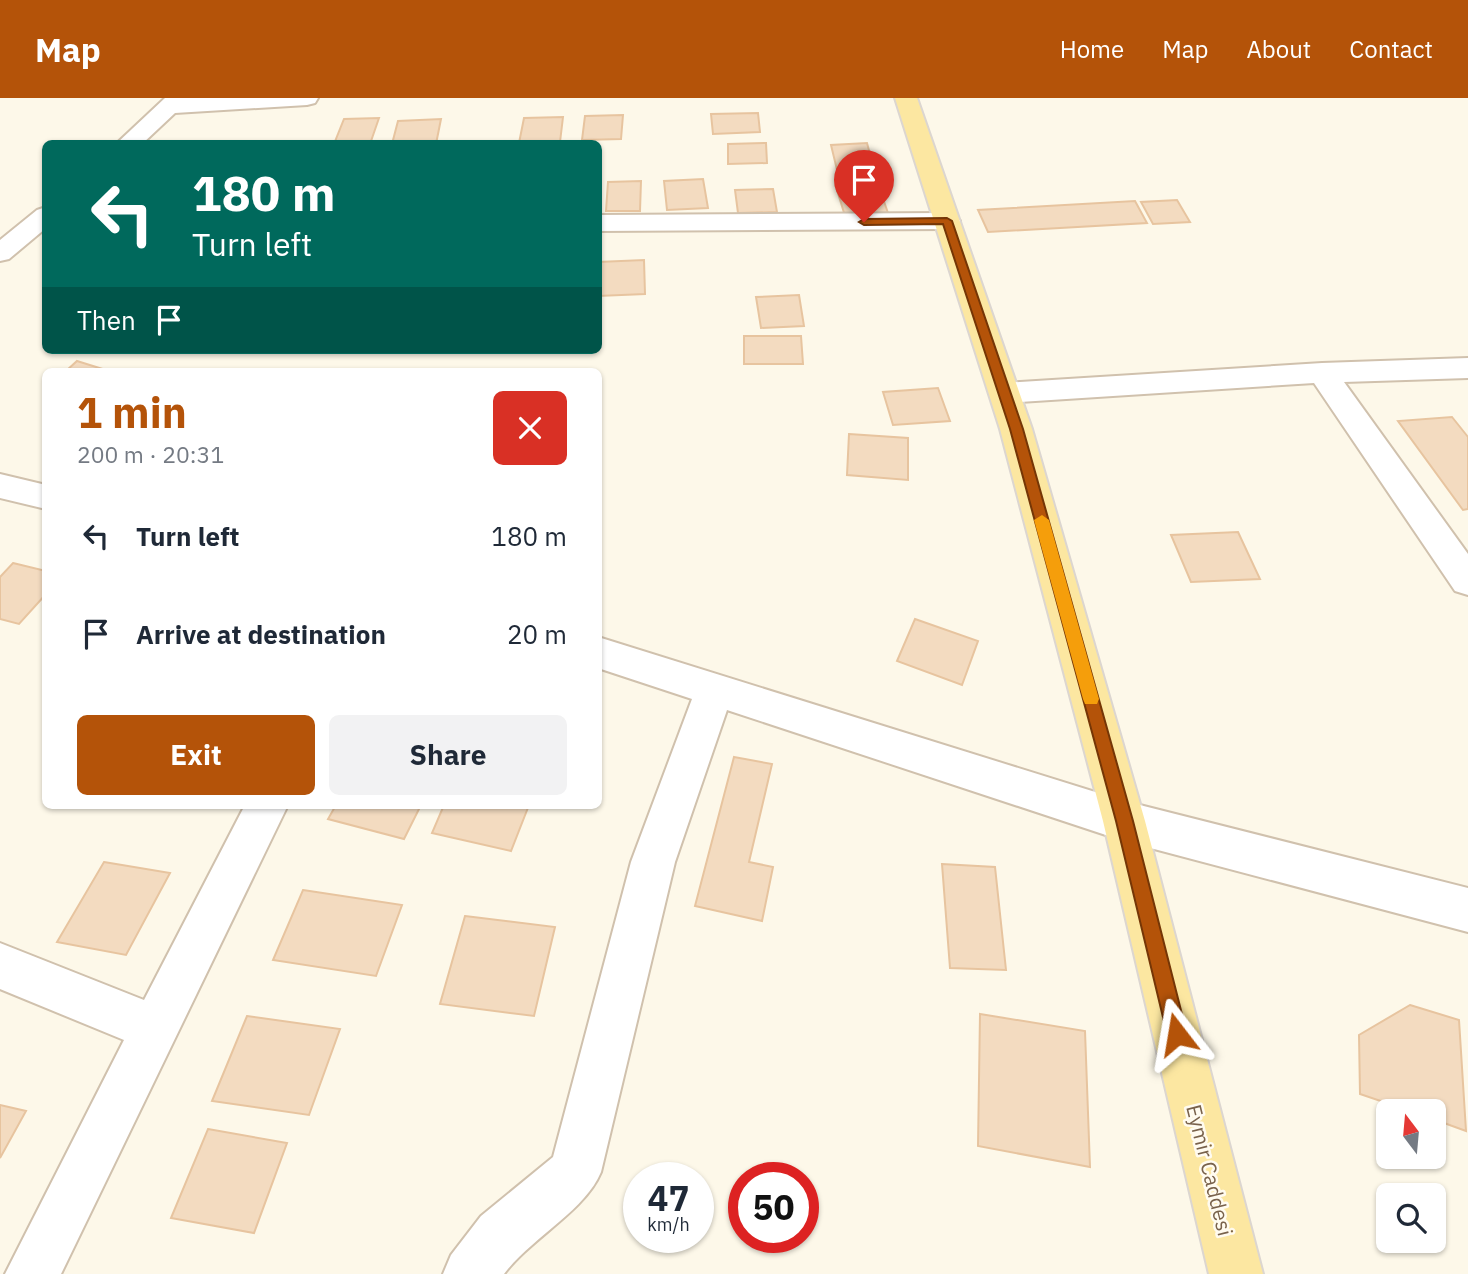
<!DOCTYPE html>
<html lang="en">
<head>
<meta charset="utf-8">
<style>
	:root { --surface:#fff; --page:#f2f2f3; --text:#1f2937; --muted:#747a83; --accent:#b45309 }
	body { margin:0; font-family:"IBM Plex Sans",sans-serif; background:var(--page); color:var(--text); height:100vh; display:flex; flex-direction:column; font-size:26px; white-space:nowrap }
	* { box-sizing:border-box; margin:0 }
	p { font-size:23px; color:var(--muted) }
	.icon { flex:none; width:38px; height:38px; fill:none; stroke:currentColor; stroke-width:2; stroke-linecap:round; stroke-linejoin:round }
	.map { position:relative; flex:1; overflow:hidden }
	.sheet { position:absolute; left:42px; top:270px; width:560px; height:441px; display:flex; flex-direction:column; background:var(--surface); border-radius:10px; box-shadow:0 2px 5px #0004 }
	.sheet>* { flex:none }
	.banner { position:absolute; left:42px; top:42px; width:560px; height:214px; border-radius:10px; box-shadow:0 2px 5px #0004; background:#00695c; color:#fff; overflow:hidden }
	.needle { width:46px; rotate:344deg }
	.fabs { position:absolute; left:1376px; top:1001px; display:grid; gap:14px }
	.fabs a { display:grid; place-items:center; width:70px; height:70px; border-radius:10px; background:var(--surface); box-shadow:0 2px 5px #0004; font-size:35px }
	.speed { position:absolute; left:623px; top:1064px; display:flex; gap:14px; font-size:35px; font-weight:700; text-align:center }
	.speed>* { display:grid; place-content:center; width:91px; height:91px; border-radius:50%; background:var(--surface); box-shadow:0 2px 5px #0004; line-height:1 }
	.speed small { font-size:18px; font-weight:400 }
	.speed .limit { border:10px solid #d22; background:#fff; color:#111 }
	.pin { position:absolute; display:grid; place-items:center; width:60px; height:60px; color:#fff; margin:-72px -30px; border-radius:50% 50% 50% 0; rotate:-45deg; box-shadow:0 0 7px #0007 }
	.pin .icon { rotate:45deg }
	.me { position:absolute; width:77px; margin:-38px; rotate:346deg; stroke-linejoin:round; filter:drop-shadow(0 0 5px #0008) }
	.turn { display:flex; align-items:center; gap:24px; height:147px; padding:0 35px; font-size:32px }
	.turn .icon { width:91px; height:91px; stroke-width:2.5 }
	.turn b { display:block; font-size:49px; line-height:60px }
	.then { display:flex; align-items:center; height:66px; padding:0 35px; background:#0003; gap:14px; font-size:26px }
	.round { display:grid; place-items:center; flex:none; width:74px; height:74px; border-radius:10px; background:var(--page) }
	.summary { display:flex; align-items:center; justify-content:space-between; height:119px; padding:0 35px }
	h1 { font-size:42px; font-weight:700; line-height:52px; color:var(--accent) }
	.cta { display:flex; gap:14px; margin-top:auto; padding:14px 35px }
	.cta a { flex:1; height:80px; border-radius:10px; background:var(--accent); color:#fff; font-size:28px; font-weight:700; line-height:80px; text-align:center }
	.cta a+a { background:var(--page); color:var(--text) }
	ul { padding:0; list-style:none }
	li { display:flex; align-items:center; gap:21px; height:98px; padding:0 35px }
	li div { flex:1 }
	li b { display:block; font-size:26px }
	li em { font-style:normal }
	header { display:flex; align-items:center; gap:42px; box-sizing:border-box; height:98px; padding:0 35px; background:var(--accent); color:#fff }
	header strong { font-size:33px }
	nav { display:flex; gap:38px; margin-inline-start:auto; font-size:24px }
	.map>svg:first-child { display:block }
	.building { fill:#f3dbc0; stroke:#e7c49f; stroke-width:2 }
	.lines { fill:none; stroke-linecap:round; stroke-linejoin:round }
	.minor-casing { stroke:#d0c1ad; stroke-width:4 }
	.major-casing { stroke:#dcd6d0; stroke-width:4 }
	.minor { fill:#fff; fill-rule:evenodd }
	.major { fill:#fce7a1; fill-rule:evenodd }
	.route { fill:#b45309; stroke:#753606; stroke-width:2 }
	.slow { fill:#f59e0b }
	.labels { text-anchor:middle; dominant-baseline:central; stroke-width:5; stroke-linejoin:round; paint-order:stroke }
	.street-label { font-size:21px; fill:#79624b; stroke:#fffbf0 }
</style>
</head>
<body>
<header>
<strong>Map</strong>
<nav><a>Home</a><a>Map</a><a>About</a><a>Contact</a></nav>
</header>
<div class="map">
<svg width="1468" height="1176" viewBox="0 0 1468 1176">
	<rect width="100%" height="100%" fill="#fdf8e9"/>
	<path class="building" d="M758,15l2,19 -47,2 -2,-20z
		M623,17l-2,24 -39,1 3,-24z
		M563,19l-3,25 -41,1 5,-25z
		M379,20l-9,26h-36l10,-25z
		M441,21l-5,25h-44l6,-23z
		M766,45l1,20 -39,1v-20z
		M867,45l8,30 -37,1 -7,-29z
		M703,81l5,29 -41,2 -3,-29z
		M641,83l-1,30h-34l2,-29z
		M879,89l9,26 -43,3 -8,-26z
		M773,91l4,23 -39,1 -3,-23z
		M1177,102l13,22 -37,2 -12,-22z
		M1135,103l12,22 -159,9 -10,-22z
		M644,162l1,34 -47,2v-34z
		M799,197l5,31 -43,2 -5,-31z
		M744,238h57l2,28h-59z
		M77,263l32,10h-43z
		M938,290l12,33 -57,4 -10,-33z
		M1452,319l16,20v72l-5,1 -65,-89z
		M849,336l59,4v42l-61,-5z
		M1238,434l22,47 -69,3 -20,-47z
		M13,465l33,8v23l-27,30 -19,-5v-42z
		M915,521l63,22 -16,44 -65,-24z
		M734,659l38,7 -23,98 24,5 -11,54 -67,-15z
		M336,707h85l-17,34 -76,-20z
		M444,707h85l-18,46 -79,-18z
		M104,764l66,11 -44,82 -69,-13z
		M942,766l53,3 11,103 -56,-2z
		M303,792l99,15 -26,71 -103,-16z
		M465,818l90,11 -21,89 -94,-12z
		M1410,907l49,15 7,111 -33,-12v-8h-23l-50,-17 -1,-59z
		M980,916l105,17 5,136 -112,-21z
		M247,918l93,13 -31,86 -97,-14z
		M0,1007l26,6 -26,47z
		M208,1031l79,14 -33,90 -83,-15z"/>
	<g class="lines">
		<defs>
			<path id="minor" d="M165,0h153l-3,5 -8,2 -132,8 -33,31h-26z
				M46,109v21l-37,31 -9,2v-21l37,-30z
				M947,115l9,3 4,5 -4,5 -9,3 -349,2v-16z
				M1468,260v20l-124,4 124,172v41l-13,-4 -141,-208 -310,20 -11,-3 -4,-7 4,-7 11,-3 318,-20z
				M0,376l46,11v24l-46,-11z
				M598,539l526,164 344,87v44l-344,-91 -397,-131 -52,152 -74,310c-16,39 -70,66 -97,102h-61l8,-19 30,-39 72,-59 78,-295 61,-163 -94,-31z
				M245,707h43l-227,469h-56l119,-234 -124,-51v-46l144,57z"/>
			<path id="major" d="M895,0h22l115,331 113,392 118,453h-54l-106,-453 -103,-392z"/>
		</defs>
		<use href="#minor" class="minor-casing"/>
		<use href="#major" class="major-casing"/>
		<use href="#minor" class="minor"/>
		<use href="#major" class="major"/>
	</g>
	<path class="route" d="M947,120l5,3 71,208 110,392 54,213 -3,7 -7,3 -7,-3 -3,-7 -51,-213 -106,-392 -67,-205 -79,1 -5,-3 5,-3z"/>
	<path class="slow" d="M1042,417l7,5 50,179 -2,5h-12l-2,-5 -49,-179z"/>
	<g class="labels">
		<g class="street-label">
			<text transform="translate(1210 1072) rotate(76)">Eymir Caddesi</text>
		</g>
	</g>
</svg>
<div class="fabs">
<a><svg class="needle" viewBox="-14 -14 28 28"><path d="M0-13l5 13h-10z" fill="#e53935"/><path d="M0 13l5-13h-10z" fill="#747a83"/></svg></a>
<a><svg class="icon" aria-label="search" viewBox="0 0 24 24"><circle cx="10" cy="10" r="6"/><path d="M15 15l6 6"/></svg></a>
</div>
<div class="speed"><div>47<small>km/h</small></div><div class="limit">50</div></div>
<div class="pin" style="left:864px;top:124px;background:#d93025"><svg class="icon" aria-label="arrive" viewBox="0 0 24 24"><path d="M6 21V4h12l-3 4 3 4H6"/></svg></div>
<svg class="me" style="left:1177px;top:936px" viewBox="-20 -20 40 40"><path d="M0-17L14 15 0 8-14 15z" fill="#b45309" stroke="#fff" stroke-width="4"/></svg>
<div class="banner">
<div class="turn"><svg class="icon" aria-label="left" viewBox="0 0 24 24"><path d="M17 20v-9H6M10 6l-5 5 5 5"/></svg><div><b>180 m</b>Turn left</div></div>
<div class="then">Then<svg class="icon" aria-label="arrive" viewBox="0 0 24 24"><path d="M6 21V4h12l-3 4 3 4H6"/></svg></div>
</div>
<section class="sheet">
<div class="summary"><div><h1>1 min</h1><p>200 m · 20:31</p></div><a class="round" style="background:#d93025;color:#fff"><svg class="icon" aria-label="close" viewBox="0 0 24 24"><path d="M6 6l12 12M18 6L6 18"/></svg></a></div>
<ul>
<li><svg class="icon" aria-label="left" viewBox="0 0 24 24"><path d="M17 20v-9H6M10 6l-5 5 5 5"/></svg><div><b>Turn left</b></div><em>180 m</em></li>
<li><svg class="icon" aria-label="arrive" viewBox="0 0 24 24"><path d="M6 21V4h12l-3 4 3 4H6"/></svg><div><b>Arrive at destination</b></div><em>20 m</em></li>
</ul>
<div class="cta"><a>Exit</a><a>Share</a></div>
</section>
</div>
</body>
</html>
